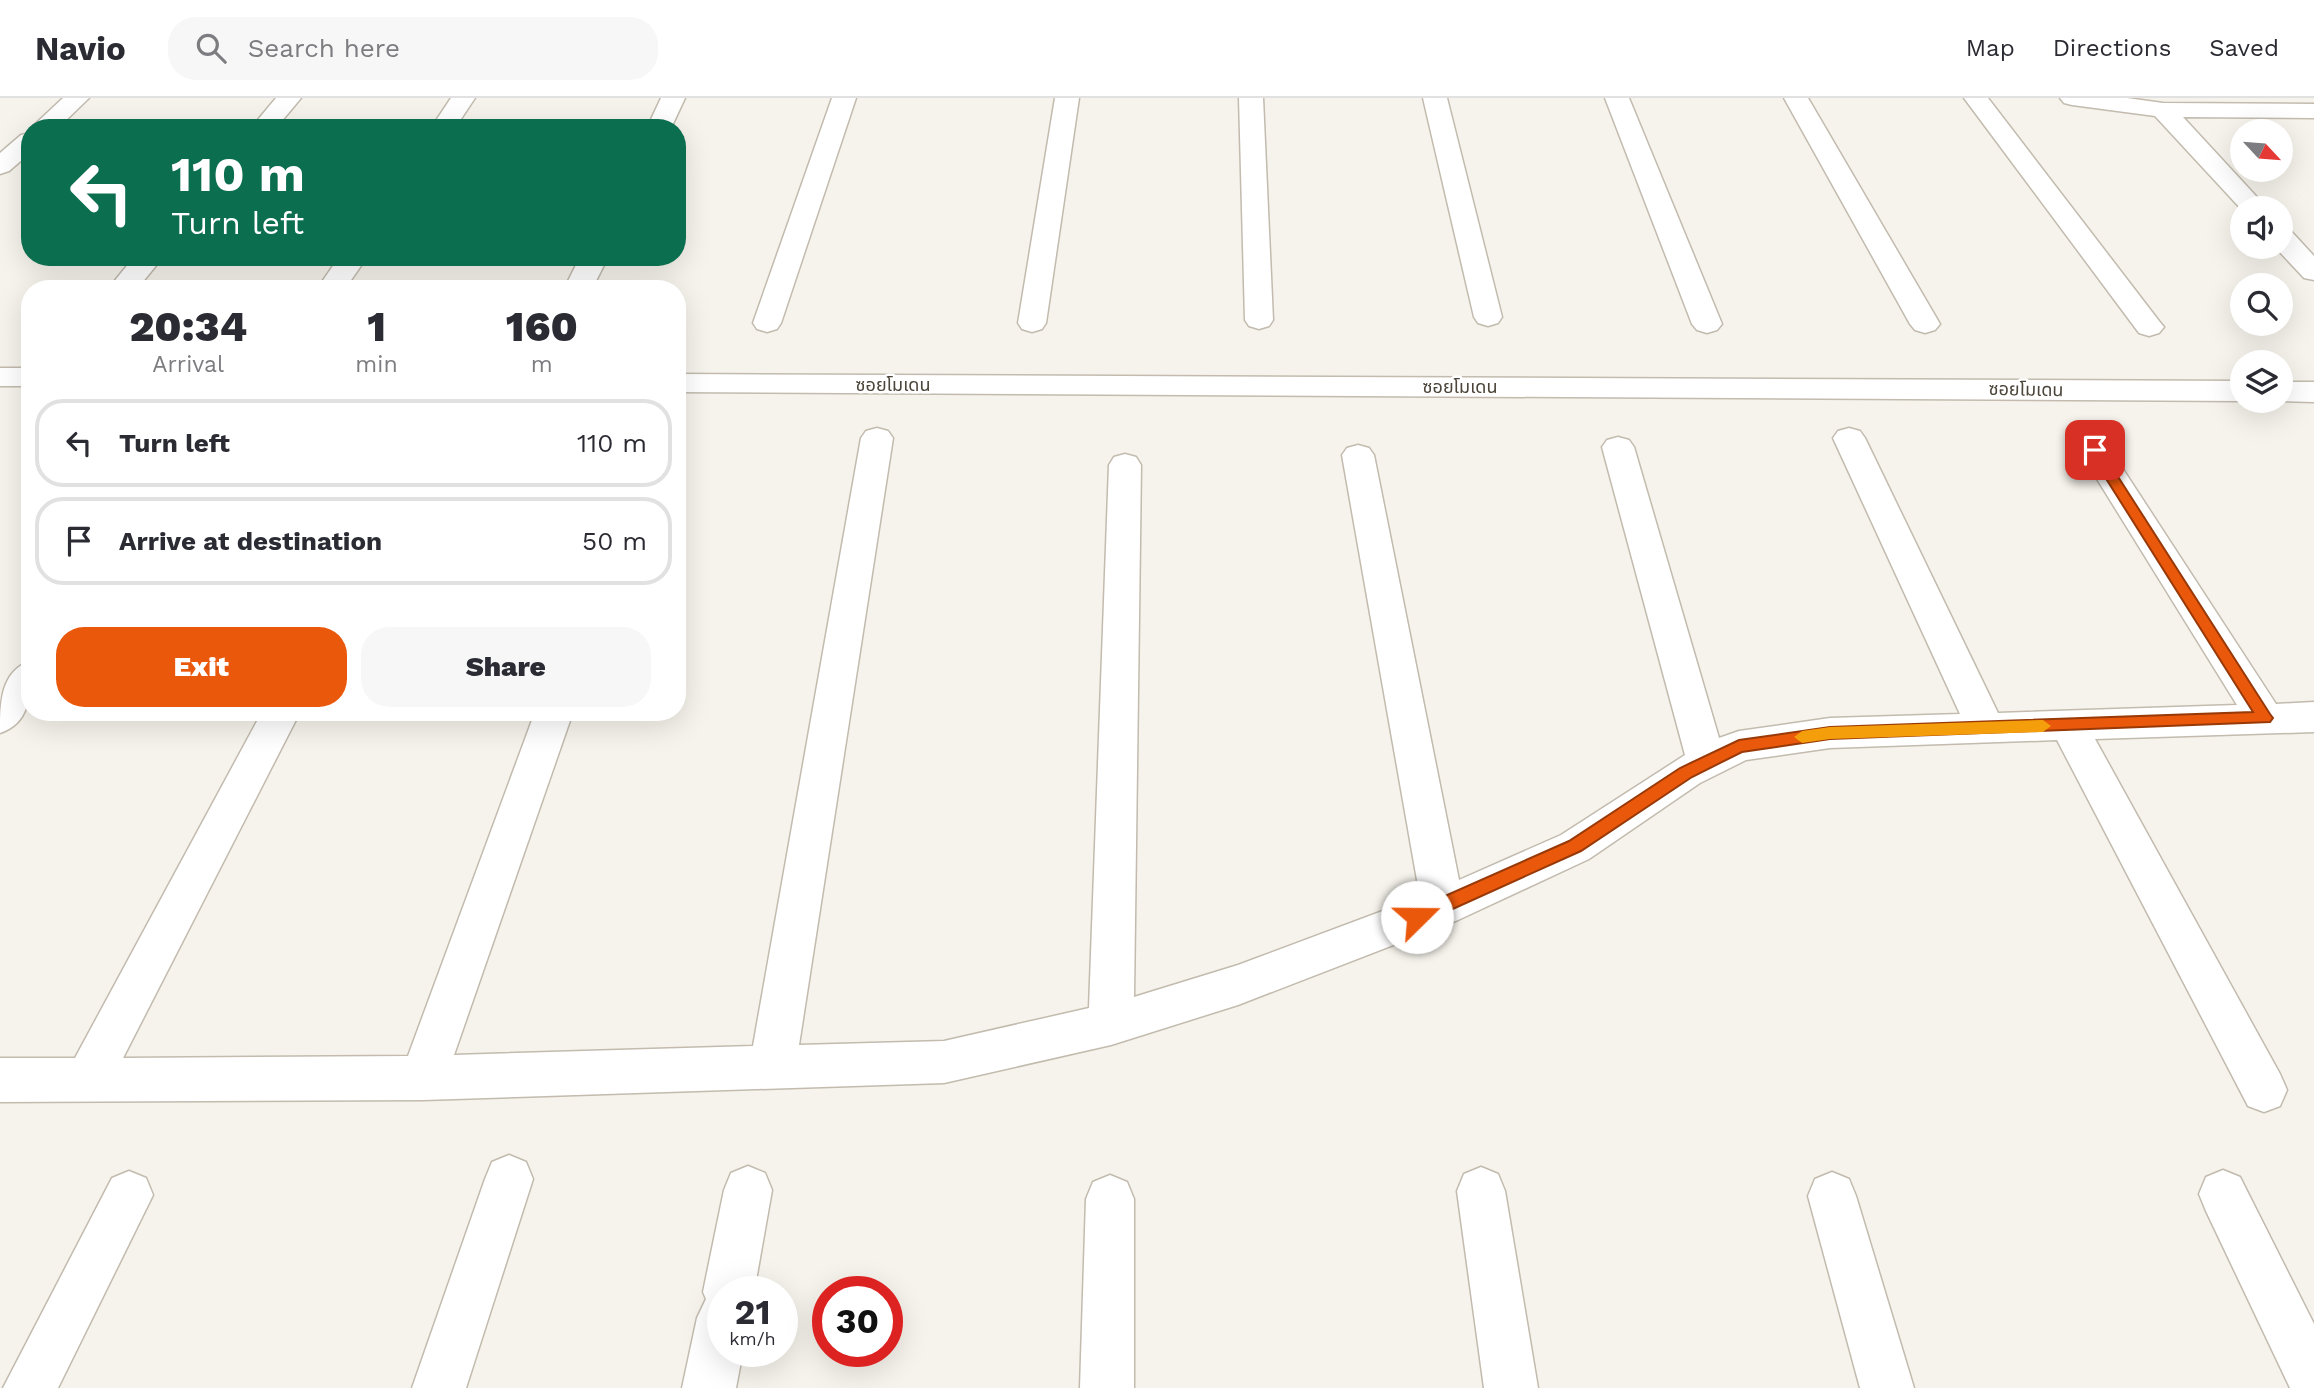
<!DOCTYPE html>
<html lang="en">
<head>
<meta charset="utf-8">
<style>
	:root { --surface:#fff; --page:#f7f7f7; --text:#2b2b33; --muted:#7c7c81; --line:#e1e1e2; --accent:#ea580c }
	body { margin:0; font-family:"Work Sans","Noto Sans Thai",sans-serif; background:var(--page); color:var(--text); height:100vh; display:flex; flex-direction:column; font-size:26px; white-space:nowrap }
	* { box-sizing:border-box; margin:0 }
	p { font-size:23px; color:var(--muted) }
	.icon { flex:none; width:38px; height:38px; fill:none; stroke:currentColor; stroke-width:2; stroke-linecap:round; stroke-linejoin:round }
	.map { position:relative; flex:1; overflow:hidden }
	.sheet { position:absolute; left:21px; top:182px; width:665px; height:441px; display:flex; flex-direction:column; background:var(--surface); border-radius:28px; box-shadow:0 7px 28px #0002 }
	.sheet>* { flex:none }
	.hud { position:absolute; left:21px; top:21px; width:665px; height:147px; border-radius:28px; box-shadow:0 7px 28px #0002; background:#0b6e4f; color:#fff; overflow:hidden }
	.needle { width:46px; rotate:116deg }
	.fabs { position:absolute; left:2230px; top:21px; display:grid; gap:14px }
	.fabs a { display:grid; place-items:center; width:63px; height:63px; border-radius:50%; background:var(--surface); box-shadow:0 7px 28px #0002; font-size:35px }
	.speed { position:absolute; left:707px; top:1178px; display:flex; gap:14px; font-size:35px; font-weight:700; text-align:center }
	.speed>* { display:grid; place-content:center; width:91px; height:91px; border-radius:50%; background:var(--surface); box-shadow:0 7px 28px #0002; line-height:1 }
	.speed small { font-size:18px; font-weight:400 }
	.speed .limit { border:10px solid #d22; background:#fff; color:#111 }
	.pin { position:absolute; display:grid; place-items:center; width:60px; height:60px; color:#fff; margin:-30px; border-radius:14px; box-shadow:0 4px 10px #0006 }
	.me { position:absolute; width:77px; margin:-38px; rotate:68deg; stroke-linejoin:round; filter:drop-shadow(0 0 5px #0008) }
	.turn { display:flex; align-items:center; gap:24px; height:147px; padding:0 35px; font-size:32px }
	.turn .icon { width:91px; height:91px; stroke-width:2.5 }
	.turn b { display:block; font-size:49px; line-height:60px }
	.eta { display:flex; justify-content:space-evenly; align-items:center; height:119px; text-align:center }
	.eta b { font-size:42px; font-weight:800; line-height:49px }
	.primary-button { display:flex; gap:14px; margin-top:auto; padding:14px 35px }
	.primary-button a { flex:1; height:80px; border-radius:28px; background:var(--accent); color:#fff; font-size:28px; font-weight:800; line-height:80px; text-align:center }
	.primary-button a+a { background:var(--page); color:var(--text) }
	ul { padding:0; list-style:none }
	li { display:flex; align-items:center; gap:21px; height:88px; margin:0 14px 10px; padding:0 21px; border:4px solid var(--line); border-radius:28px }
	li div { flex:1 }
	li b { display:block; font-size:26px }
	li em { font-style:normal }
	header { display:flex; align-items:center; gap:42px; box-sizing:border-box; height:98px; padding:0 35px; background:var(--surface); border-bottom:2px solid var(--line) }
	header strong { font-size:33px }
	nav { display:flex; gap:38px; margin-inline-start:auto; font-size:24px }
	.search { width:490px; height:63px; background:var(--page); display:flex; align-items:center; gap:18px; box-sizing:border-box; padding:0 24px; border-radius:28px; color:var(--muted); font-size:26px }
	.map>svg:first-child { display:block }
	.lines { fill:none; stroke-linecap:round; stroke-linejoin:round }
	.minor-casing { stroke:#c2bbae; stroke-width:3 }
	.minor { fill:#fff; fill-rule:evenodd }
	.route { fill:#ea580c; stroke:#983908; stroke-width:2 }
	.slow { fill:#f59e0b }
	.labels { text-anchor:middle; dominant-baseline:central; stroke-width:5; stroke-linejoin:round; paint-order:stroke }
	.far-street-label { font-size:18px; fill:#4b4439; stroke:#fff }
</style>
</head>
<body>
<header>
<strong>Navio</strong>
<div class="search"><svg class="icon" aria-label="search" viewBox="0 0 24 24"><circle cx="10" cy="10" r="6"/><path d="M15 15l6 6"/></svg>Search here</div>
<nav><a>Map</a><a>Directions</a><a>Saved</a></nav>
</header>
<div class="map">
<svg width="2314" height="1290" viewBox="0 0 2314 1290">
	<rect width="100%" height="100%" fill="#f6f3ec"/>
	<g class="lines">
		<defs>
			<path id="minor" d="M63,0h26l-31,30h-27z
				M276,0h25l-25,30h-25z
				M451,0h24l-20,30h-24z
				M661,0h24l-14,30h-24z
				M832,0h24l-75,225 -4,6 -10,3 -10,-3 -4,-6z
				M1055,0h24l-33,225 -4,6 -10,3 -10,-3 -4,-6z
				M1239,0h24l10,222 -4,6 -10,3 -10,-3 -4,-6z
				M1423,0h24l55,219 -4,6 -10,3 -10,-3 -4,-6z
				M1605,0h24l93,226 -5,6 -10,3 -10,-3 -5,-6z
				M1784,0h24l132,226 -5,6 -10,3 -10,-3 -5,-6z
				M1964,0h24l171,223 5,6 -5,6 -10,3 -10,-3z
				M2060,0h67l36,5 151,1v14l-131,-1 84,91h-25v2l-87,-94 -83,-11 -8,-2z
				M30,35v20l-21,18 -9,3v-21l21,-18z
				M2280,130l10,2 24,26v24l-10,-2 -29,-31h5z
				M134,159h29l-26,32h-29z
				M339,159h28l-22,32h-28z
				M580,159h28l-16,32h-28z
				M0,270h30v18h-30z
				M677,276l1565,7v20l-1565,-9z
				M2280,284h34v20l-37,-1h3z
				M877,330l11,3 5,7 -94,607 145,-4 145,-33 20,-543 5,-8 11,-3 11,3 5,8 -7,532 104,-32 182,-68 -78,-442 5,-7 11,-3 11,3 5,7 85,425 102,-45 124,-80 -83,-308 5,-7 11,-3 11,3 5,7 85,291 20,-7 91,-13 130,-4 -127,-276 5,-7 11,-3 11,3 5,7 133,275 239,-8 -158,-255 5,-7 11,-3 11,3 170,261 38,-2v30l-219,7 185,335 7,16 -7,16 -16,6 -16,-6 -191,-366 -227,8 -84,12 -46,23 -111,76 -131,61 -220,85 -127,40 -167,38 -521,17 -423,2v-44h75l187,-346h38l-177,346 285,-2 127,-344h38l-119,343 299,-9 108,-608 5,-7z
				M30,563c0,29 3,61 -30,72 0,-29 0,-61 30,-72z
				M509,1057l17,7 7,17 -67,209h-54l73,-209 7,-17z
				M748,1068l17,7 7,17 -18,102h-31v59h20l-7,37h-54l15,-70 9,-19 -3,-7 21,-102 7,-17z
				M1481,1069l17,7 7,17 33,197h-54l-27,-197 7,-17z
				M2223,1072l17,7 74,147v64h-24l-84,-177 -7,-17 7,-17z
				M129,1073l17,7 7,17 -95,193h-55l109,-210z
				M1832,1074l17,7 7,17 58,192h-54l-52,-192 7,-17z
				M1110,1077l17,7 7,17v189h-54l6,-189 7,-17z"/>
		</defs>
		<use href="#minor" class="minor-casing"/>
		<use href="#minor" class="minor"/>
	</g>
	<path class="route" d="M2095,348l4,1 171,267 3,4 -3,4 -440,17 -88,13 -50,25 -111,74 -157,71 -7,2 -6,-2 -2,-5 2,-6 158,-70 111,-73 59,-28 91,-13 423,-15 -165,-262z"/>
	<path class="slow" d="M2043,622l8,6 -8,6 -213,7 -28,4 -8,-6 8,-6 28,-4z"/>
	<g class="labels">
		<g class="far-street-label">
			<text x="893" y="286">ซอยโมเดน</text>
			<text x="1460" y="288">ซอยโมเดน</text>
			<text transform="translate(2026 291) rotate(1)">ซอยโมเดน</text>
		</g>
	</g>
</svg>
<div class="fabs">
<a><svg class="needle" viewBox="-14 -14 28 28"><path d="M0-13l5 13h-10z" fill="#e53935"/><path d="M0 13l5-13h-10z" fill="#7c7c81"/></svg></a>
<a><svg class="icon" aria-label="sound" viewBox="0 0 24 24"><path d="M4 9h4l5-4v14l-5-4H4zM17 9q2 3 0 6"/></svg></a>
<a><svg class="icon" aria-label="search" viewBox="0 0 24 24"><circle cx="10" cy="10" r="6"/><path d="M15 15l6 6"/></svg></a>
<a><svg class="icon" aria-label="layers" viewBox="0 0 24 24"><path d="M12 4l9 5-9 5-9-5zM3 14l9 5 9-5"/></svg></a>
</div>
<div class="speed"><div>21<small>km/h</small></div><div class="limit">30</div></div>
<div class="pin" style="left:2095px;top:352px;background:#d93025"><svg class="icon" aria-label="arrive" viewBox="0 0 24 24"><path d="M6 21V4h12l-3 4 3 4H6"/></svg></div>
<svg class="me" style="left:1417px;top:819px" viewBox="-20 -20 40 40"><circle r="19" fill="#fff"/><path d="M0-13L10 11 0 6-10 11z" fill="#ea580c"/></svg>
<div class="hud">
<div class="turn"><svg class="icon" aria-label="left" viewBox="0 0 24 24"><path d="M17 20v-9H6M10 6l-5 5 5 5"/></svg><div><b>110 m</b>Turn left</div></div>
</div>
<section class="sheet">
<div class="eta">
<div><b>20:34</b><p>Arrival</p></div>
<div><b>1</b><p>min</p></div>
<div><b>160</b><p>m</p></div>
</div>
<ul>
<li><svg class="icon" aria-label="left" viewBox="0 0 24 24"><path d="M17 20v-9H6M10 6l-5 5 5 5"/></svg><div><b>Turn left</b></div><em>110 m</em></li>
<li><svg class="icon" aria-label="arrive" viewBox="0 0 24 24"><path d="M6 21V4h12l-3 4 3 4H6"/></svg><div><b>Arrive at destination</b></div><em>50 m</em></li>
</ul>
<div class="primary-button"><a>Exit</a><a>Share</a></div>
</section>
</div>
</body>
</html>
